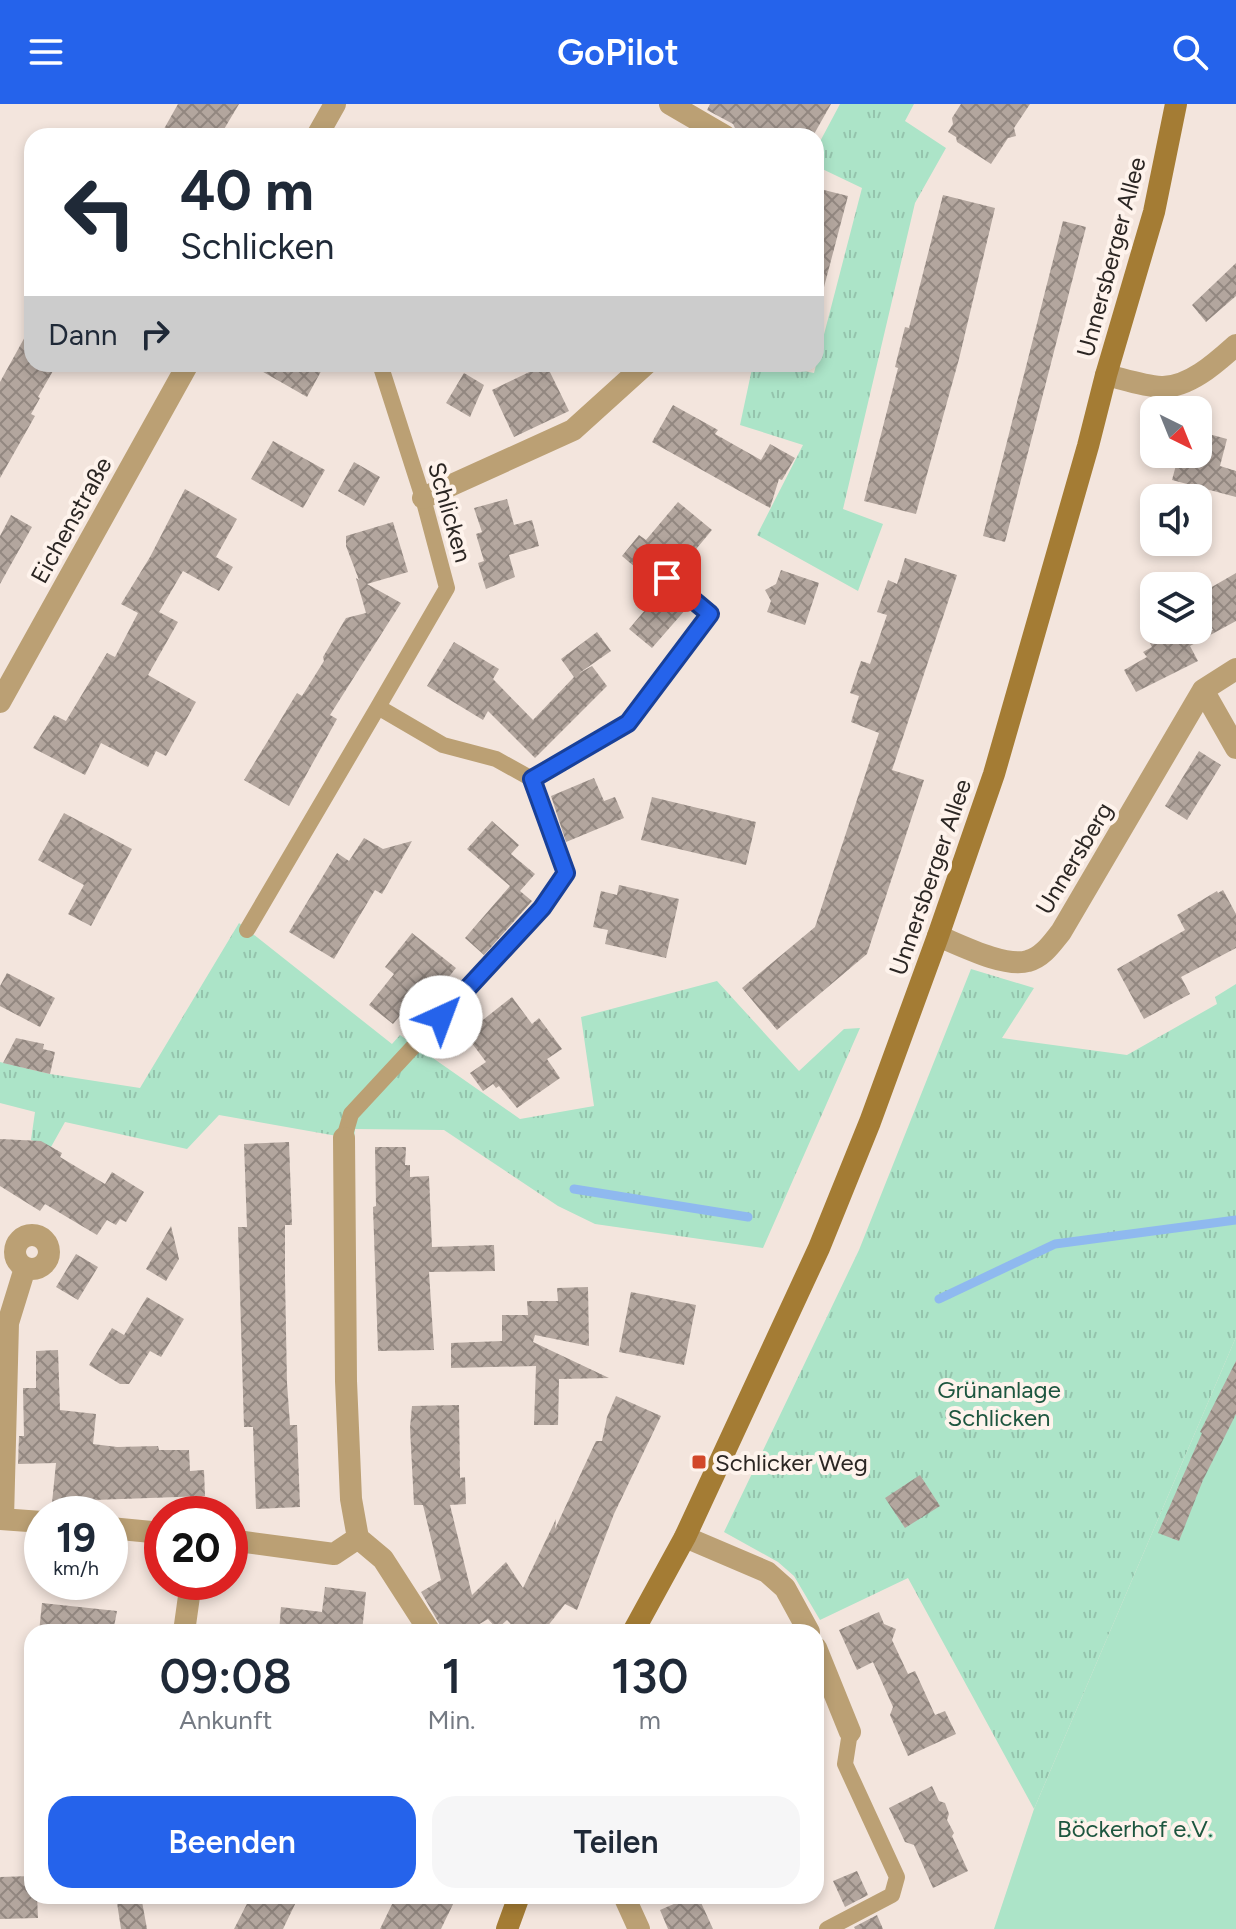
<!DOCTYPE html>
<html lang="de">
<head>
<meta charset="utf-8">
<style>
	:root { --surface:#fff; --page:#f6f6f7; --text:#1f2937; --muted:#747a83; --accent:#2563eb }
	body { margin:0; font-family:Figtree,sans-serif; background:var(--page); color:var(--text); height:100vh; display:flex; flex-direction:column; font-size:30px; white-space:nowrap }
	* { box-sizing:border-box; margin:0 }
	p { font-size:26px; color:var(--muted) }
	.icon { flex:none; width:44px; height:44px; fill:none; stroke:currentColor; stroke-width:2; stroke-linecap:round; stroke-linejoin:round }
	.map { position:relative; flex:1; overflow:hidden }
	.drawer { position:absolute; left:24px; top:1520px; width:800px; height:280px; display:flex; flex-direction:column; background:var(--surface); border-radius:24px; box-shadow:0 4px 12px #0003 }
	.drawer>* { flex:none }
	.hud { position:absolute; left:24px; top:24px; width:800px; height:244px; border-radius:24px; box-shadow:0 4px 12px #0003; background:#fff; color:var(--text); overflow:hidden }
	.needle { width:52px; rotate:137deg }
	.tools { position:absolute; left:1140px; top:292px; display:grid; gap:16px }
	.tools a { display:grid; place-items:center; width:72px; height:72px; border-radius:16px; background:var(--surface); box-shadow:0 4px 12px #0003; font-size:40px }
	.speed { position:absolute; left:24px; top:1392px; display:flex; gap:16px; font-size:40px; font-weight:700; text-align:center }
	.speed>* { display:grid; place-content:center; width:104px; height:104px; border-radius:50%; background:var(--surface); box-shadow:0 4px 12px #0003; line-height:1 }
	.speed small { font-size:20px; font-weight:400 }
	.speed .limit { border:12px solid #d22; background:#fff; color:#111 }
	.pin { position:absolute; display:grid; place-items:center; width:68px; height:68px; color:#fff; margin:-34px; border-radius:16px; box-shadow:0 4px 12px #0006 }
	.me { position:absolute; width:88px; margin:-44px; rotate:43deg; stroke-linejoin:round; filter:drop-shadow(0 0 6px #0008) }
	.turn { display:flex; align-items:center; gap:28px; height:168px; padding:0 24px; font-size:36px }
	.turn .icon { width:104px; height:104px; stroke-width:2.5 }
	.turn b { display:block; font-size:56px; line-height:68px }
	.then { display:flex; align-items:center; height:76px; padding:0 24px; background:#0003; gap:16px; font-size:30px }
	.eta { display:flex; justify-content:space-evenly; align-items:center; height:136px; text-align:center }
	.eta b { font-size:48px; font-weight:600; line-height:56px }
	.cta { display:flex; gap:16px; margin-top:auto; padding:16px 24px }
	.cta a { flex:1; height:92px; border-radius:24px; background:var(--accent); color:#fff; font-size:32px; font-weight:600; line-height:92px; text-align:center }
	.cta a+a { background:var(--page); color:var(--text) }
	header { display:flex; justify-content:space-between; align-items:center; height:104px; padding:0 24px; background:var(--accent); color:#fff; font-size:36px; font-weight:600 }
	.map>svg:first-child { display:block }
	.park { fill:url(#park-tufts) }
	.garden { fill:#ace4c8 }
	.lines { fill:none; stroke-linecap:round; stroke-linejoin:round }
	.stream { stroke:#8fb9ef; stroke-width:9 }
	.building { fill:url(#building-cross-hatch) }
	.service { stroke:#bba074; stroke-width:16 }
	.minor { stroke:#bba074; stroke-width:22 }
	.secondary { stroke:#a47c34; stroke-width:22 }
	.route-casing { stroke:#184099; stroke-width:20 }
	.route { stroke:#2563eb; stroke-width:14 }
	.poi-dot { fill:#d24729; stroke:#fef3ec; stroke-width:3 }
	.labels { text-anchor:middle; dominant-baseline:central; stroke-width:8; stroke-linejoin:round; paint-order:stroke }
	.street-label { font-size:24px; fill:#2b2623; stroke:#fef3ec }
	.park-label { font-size:24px; fill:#1d563f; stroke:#fef3ec }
	.poi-label { font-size:24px; fill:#2b2623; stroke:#fef3ec; text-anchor:start }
</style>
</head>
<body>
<header><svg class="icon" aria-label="menu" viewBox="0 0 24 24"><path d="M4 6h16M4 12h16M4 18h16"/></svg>GoPilot<svg class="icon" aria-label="search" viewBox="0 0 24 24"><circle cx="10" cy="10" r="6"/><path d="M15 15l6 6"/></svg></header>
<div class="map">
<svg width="1236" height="1825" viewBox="0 0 1236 1825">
	<defs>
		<pattern id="park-tufts" width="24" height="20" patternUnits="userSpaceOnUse" patternTransform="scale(2)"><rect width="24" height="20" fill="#ace4c8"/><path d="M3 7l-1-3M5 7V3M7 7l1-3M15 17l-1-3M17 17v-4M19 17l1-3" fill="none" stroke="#94c3ac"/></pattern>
		<pattern id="building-cross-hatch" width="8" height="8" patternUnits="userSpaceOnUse" patternTransform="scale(2)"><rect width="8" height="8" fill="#b3a69e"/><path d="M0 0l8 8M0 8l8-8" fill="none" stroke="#928780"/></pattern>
	</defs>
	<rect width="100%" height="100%" fill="#f3e5dd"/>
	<path class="park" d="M840,0h74l-9,17 41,27 -31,55 -72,306 40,15 -25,67 -101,-56 46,-90 -63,-20 13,-61h16l45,9 48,-185 -46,-22v-17z
		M239,819l153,121 8,-9 120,84 74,-13 -13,-89 136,-36 82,90 45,-42 16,-1 -97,220 -168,-24 -37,-18 -114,-76 -89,-1 -1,10 -135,-24 -32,34 -122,-27 -14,25 -20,-7 4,-28 -35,-9v-41l50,12 90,14z
		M971,865l63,19 -32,50 125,17 90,-51 -2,-7 21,-13v353l-202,472 -126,-231 -88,42 -26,-44 -16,-14 -54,-30 135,-282z"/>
	<path class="garden" d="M1236,1233v592h-242l40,-120z"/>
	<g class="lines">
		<path class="stream" d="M574,1085l174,28
			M939,1195l116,-55 181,-24"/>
	</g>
	<path class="building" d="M178,0h61l-19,32h-60z
		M710,0h121l-18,32h-74l-6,-12 -26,-14z
		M961,0h69l-16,24 2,8 -8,2 -17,26 -34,-22 -1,-5 -8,-5 5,-8 -1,-6z
		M816,84l32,8 -24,91 -8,-1z
		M943,91l52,13 -36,151 -43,155 -52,-13 34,-133 -3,-1 10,-40 4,1z
		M1063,117l23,6 -81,315 -22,-6z
		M1236,159v33l-30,26 -14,-17z
		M32,220v40h25l-19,33 2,1 -9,16 4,2 -35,62v-96z
		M249,260h76l-18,33z
		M546,260l23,47 -55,26 -22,-47z
		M464,269l20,12 -14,32 -24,-14z
		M673,301l45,25 -3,4 46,26 9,-16 25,14 -13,22 -3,-1 -9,29 -118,-66z
		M1198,327l29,8 -7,27 16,5v26l-64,-17 7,-26h19z
		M273,337l52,29 -22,38 -52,-29z
		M354,358l26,15 -16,29 -26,-15z
		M185,385l52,30 -21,38 17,10 -14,24 -36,-20 -24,41 19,10 -30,53 48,27 -30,54 -10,-5 -8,16 -47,-24 -16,32 -52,-27 21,-33 12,6 41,-68 8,4 23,-44 -17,-9 29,-47z
		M507,395l7,26 18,-5 7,26 -30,9 6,22 -29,12 -8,-26 6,-2 -8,-27 6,-2 -8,-24z
		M678,398l34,28 -35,42 -9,-5 -10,5 -2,9 6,9 24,19 -34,39 -23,-19 33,-39 -40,-34 17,-21 7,5z
		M11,411l21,12 -32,57v-48z
		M393,418l15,50 -41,12 34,19 -71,112 7,4 -48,87 -45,-26 53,-87 5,3 22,-35 -1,-4 23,-39 20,-5 -10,-35 3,2 -13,-34v-10z
		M905,454l52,17 -65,195 32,10 -57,174 -90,76 -35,-42 73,-61 64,-194 -28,-11 8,-26 -9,-3 11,-32 9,3 17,-49 -10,-3 11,-32 9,4z
		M781,466l38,13 -14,42 -38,-13 4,-11 -6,-11 11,-6z
		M1236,469v48l-46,25 8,15 -62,31 -12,-22 23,-13 -4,-5 9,-5 -9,-17h70l-15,-28v-7z
		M597,528l14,19 -33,23 14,-8 15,20 -72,72 -47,-47 -5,9 -56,-34 27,-44 45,27 -6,10 40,41 41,-43 -13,-18z
		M1199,647l22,14 -34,55 -22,-14z
		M594,674l10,23 11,-4 9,21 -58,24 -15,-46z
		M652,693l104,25 -10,43 -105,-25z
		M64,709l68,36 -41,77 -23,-12 16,-29 -46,-25z
		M492,717l27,24 -8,9 24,20 -15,17 12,10 -48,54 -19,-17 45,-52 -43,-37z
		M364,734l19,11 29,-8 -30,53 -7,-4 -41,69 -45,-27 48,-79 12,8z
		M619,781l60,14 -13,59 -61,-14 3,-14 -15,-3 8,-36 16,4z
		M1223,786l13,24v34l-55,29 9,17 -46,25 -27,-50 68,-39 -8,-15 40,-24 1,2z
		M412,829l44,35 -28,35 -10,-9 -25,30 -24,-19 25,-31 -9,-7z
		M7,869l48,25 -15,29 -40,-21v-20z
		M512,893l20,27 7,-6 23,31 -15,10 13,19 -43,30 -18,-22 -3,2 -3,-4 -10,7 -13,-18 16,-11 -21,-28z
		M16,934l28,6 -1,5 12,3 -5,22 -47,-11z
		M0,1035l41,2 21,12 -2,4 45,27 7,-12 32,20 -18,30 -6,-3 -4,6 -9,-5 -10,15 -52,-31 -5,7 -40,-25z
		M289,1038l3,83h-7v53l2,105 3,42h7l3,82 -44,2 -3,-82h-9l-6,-200h9l-3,-83z
		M375,1043h31l-1,18h5v12l19,-1 3,71 62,-2 1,26 -66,1 5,78 -56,1 -5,-144 3,-1z
		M171,1122l8,33 -13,22 -20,-12z
		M76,1150l22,13 -20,33 -22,-13z
		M588,1183l1,59 -54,-11 -2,7 76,36 -50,1 -1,46h-24l2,-59 -85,2v-25l51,-2v-26h26l-1,-14h31l-1,-13z
		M631,1188l65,13 -12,60 -65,-13z
		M147,1193l37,22 -23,38 -11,-6 -21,33h-9l-31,-19 23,-37 12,7z
		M58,1246l2,60 36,4 -3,30 24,3 41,-1 1,4h30l1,21 14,-1 1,26 -111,4 -1,8 -41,-5 4,-40 -38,1 1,-28h5l-1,-48h13v-37z
		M1236,1257v53l-33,66 -24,61 -21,-8 44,-100 -2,-1z
		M616,1292l45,20 -47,98 -37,96 -12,-6 -22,28h-25l-11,-12 -10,9 -9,-10 -22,13h-22l-23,-40 20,-12 -18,-75h-9l-4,-77 2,-22 47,-1 1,73 5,-1 1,27 -16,1 22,90 34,-33 17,26 33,-69 -1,10 41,-88h6l5,-24z
		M920,1371l20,31 -35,22 -20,-30z
		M325,1483l41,5 -4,40h-83l2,-25 41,5z
		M42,1499l75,8 -4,21h-74z
		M879,1508l5,12 12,5 -4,11 16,34 7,-3 20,44 10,-4 11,23 -48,22 -18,-41 3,-8 -20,-45 -16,8 -18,-40z
		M932,1682l7,15 6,2 4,11 -2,6 7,13 -2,3 16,35 -35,17 -19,-43 -9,-3 -16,-34z
		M857,1767l11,24 -23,12 -12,-26z
		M32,1772v20h5l1,22 -38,1v-42z
		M116,1792h25l6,33h-26z
		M251,1792h48l-16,33h-49z
		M396,1792h61l-16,33h-61z
		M692,1792h6l15,33h-45l-8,-19z
		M877,1811l6,14h-28l-1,-2z"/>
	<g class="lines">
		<path class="service" d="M532,675l96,-56 82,-109 -43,-36
			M247,826l131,-223
			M344,1034l7,-24 191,-206 24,-35 -34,-94 -36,-20 -53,-14 -65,-38 69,-119 -24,-90 -43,-134
			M827,1825l65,-34 5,-18 -52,-113 5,-32"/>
		<path class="minor" d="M670,0l55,32
			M317,32l18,-32
			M1106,271c17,4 37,11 55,12 28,1 56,-25 75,-42
			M423,394l150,-68 73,-66
			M1203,586l33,58
			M0,598l188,-338
			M938,832c22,9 67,32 90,25 15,-4 24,-18 33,-29l142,-242 33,-21
			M344,1034l2,243 5,118 7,39 25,21 47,73
			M15 1148a17 17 0 1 1 34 0a17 17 0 1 1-34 0Z
			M0,1415l42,3
			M3,1415l5,-196 17,-55
			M110,1424l52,5
			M685,1433l82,35 18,16 24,44
			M230,1436l104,14 24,-16
			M184,1528l7,-50
			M816,1544l34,84
			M624,1792l15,33"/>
		<path class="secondary" d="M633,1528l52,-95 134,-289 51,-126 68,-186 56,-162 94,-328 18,-71 48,-163 22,-108
			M507,1825l12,-33"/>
	</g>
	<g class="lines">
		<defs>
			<path id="route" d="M441,913l101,-109 24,-35 -34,-94 96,-56 82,-109 -43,-36"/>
		</defs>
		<use href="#route" class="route-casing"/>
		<use href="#route" class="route"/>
	</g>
	<rect class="poi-dot" x="691" y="1350" width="16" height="16" rx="4"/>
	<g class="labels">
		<g class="street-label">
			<text transform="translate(1111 153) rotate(-75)">Unnersberger Allee</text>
			<text transform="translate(450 408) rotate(74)">Schlicken</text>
			<text transform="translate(71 416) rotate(-61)">Eichenstraße</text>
			<text transform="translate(1074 754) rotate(-59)">Unnersberg</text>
			<text transform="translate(930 773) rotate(-71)">Unnersberger Allee</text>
		</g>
		<g class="park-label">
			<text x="999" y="1285">Grünanlage<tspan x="999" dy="28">Schlicken</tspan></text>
			<text x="1135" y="1724">Böckerhof e.V.</text>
		</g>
		<g class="poi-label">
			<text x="715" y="1358">Schlicker Weg</text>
		</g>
	</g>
</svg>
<div class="tools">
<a><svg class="needle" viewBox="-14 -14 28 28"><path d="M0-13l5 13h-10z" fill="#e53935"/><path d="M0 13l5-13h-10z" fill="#747a83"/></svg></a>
<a><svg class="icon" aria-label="sound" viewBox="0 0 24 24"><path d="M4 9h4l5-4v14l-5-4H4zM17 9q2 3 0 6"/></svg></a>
<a><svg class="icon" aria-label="layers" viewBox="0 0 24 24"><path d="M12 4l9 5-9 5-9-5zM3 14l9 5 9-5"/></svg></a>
</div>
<div class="speed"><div>19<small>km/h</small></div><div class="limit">20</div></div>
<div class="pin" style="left:667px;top:474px;background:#d93025"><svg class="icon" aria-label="arrive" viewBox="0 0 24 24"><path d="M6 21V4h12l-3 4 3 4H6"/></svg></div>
<svg class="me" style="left:441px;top:913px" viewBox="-20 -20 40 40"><circle r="19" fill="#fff"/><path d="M0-13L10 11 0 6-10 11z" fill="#2563eb"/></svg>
<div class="hud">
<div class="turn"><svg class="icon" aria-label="left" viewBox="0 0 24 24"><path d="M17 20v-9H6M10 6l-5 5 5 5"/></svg><div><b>40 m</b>Schlicken</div></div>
<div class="then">Dann<svg class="icon" aria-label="right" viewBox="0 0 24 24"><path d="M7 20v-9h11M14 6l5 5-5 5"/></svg></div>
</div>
<section class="drawer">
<div class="eta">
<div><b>09:08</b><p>Ankunft</p></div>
<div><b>1</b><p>Min.</p></div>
<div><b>130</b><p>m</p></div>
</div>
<div class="cta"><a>Beenden</a><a>Teilen</a></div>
</section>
</div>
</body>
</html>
